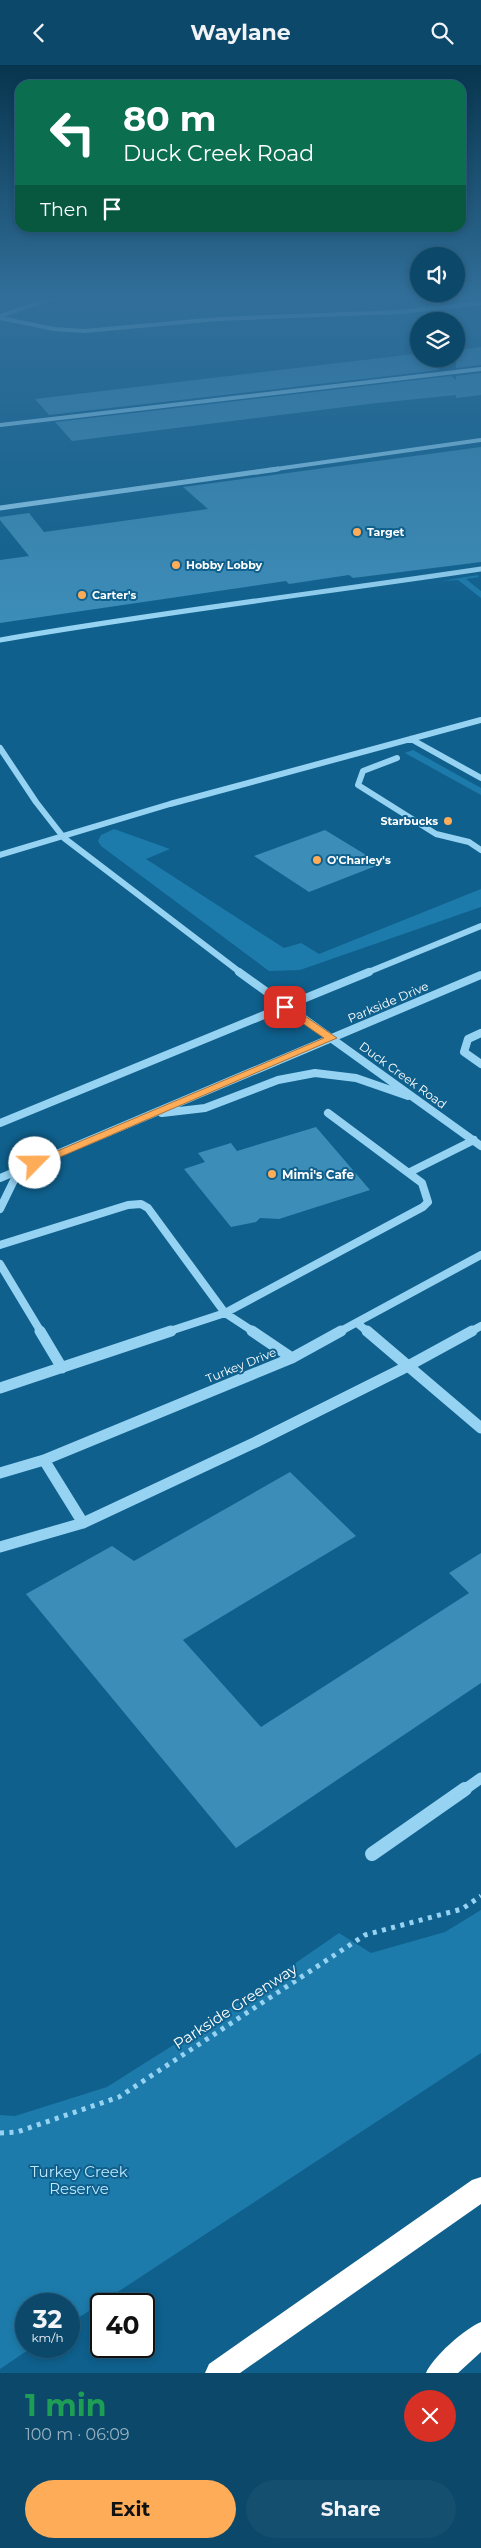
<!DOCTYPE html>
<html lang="en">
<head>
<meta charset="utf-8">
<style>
	:root { --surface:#0b486a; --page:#144f70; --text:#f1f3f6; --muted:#9ab2c1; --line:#2b607e; --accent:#ffac58 }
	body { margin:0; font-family:Montserrat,sans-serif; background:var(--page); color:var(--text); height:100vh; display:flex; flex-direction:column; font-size:19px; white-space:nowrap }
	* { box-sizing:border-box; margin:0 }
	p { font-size:16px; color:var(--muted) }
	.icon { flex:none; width:28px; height:28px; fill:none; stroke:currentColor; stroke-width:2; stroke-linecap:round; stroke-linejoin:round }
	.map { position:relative; height:2308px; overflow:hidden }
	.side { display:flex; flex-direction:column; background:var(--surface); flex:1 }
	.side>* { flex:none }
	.banner { position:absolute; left:15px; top:15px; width:451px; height:152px; border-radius:15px; box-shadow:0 2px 8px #0003,0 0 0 1px var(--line); background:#0b6e4f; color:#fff; overflow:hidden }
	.tools { position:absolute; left:410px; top:182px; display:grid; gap:10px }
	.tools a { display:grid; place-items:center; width:55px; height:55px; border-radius:50%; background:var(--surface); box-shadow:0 2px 8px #0003,0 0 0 1px var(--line); font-size:25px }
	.speed { position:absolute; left:15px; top:2228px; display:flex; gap:10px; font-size:25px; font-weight:700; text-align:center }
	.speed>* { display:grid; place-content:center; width:65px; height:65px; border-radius:50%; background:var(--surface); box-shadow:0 2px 8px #0003,0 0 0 1px var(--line); line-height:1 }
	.speed small { font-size:12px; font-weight:400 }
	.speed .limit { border:2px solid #111; border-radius:8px; background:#fff; color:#111 }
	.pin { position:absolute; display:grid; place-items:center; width:42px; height:42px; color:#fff; margin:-21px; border-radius:10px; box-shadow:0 2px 8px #0006 }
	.me { position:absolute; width:55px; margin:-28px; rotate:67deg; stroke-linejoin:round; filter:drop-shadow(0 0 4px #0008) }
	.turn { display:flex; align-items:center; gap:18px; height:105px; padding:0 25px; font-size:22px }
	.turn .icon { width:65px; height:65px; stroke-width:2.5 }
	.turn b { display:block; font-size:35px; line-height:42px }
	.then { display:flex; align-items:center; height:48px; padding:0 25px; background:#0003; gap:10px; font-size:19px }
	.round { display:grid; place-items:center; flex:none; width:52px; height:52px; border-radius:26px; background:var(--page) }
	.overview { display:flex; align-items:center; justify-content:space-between; height:85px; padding:0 25px }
	h1 { font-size:30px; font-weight:700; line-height:38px; color:#1e9e55 }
	.cta { display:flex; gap:10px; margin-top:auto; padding:10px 25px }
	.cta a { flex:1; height:58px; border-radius:30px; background:var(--accent); color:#111; font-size:20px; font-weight:700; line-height:58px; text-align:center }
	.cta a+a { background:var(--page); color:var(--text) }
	header { display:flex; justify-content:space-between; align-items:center; height:65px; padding:0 25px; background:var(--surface); font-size:22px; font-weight:700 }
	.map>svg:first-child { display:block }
	.green { fill:#1d7bab }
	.building { fill:#3c8db8 }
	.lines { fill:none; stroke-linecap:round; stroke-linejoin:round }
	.path { stroke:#96d3f3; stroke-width:5; stroke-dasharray:4 5.5; stroke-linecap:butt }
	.minor-far5 { stroke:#96d3f3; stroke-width:4 }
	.minor-far4 { stroke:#96d3f3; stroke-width:5 }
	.minor-far3 { stroke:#96d3f3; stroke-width:6 }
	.minor-far2 { stroke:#96d3f3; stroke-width:8 }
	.minor-far1 { stroke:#96d3f3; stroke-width:11 }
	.minor { stroke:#96d3f3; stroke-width:14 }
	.highway { fill:#fff; fill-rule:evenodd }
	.route { fill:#ffac58; stroke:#a67039 }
	.poi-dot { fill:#ffac58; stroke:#0f608d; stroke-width:2 }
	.labels { text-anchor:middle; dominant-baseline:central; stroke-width:4; stroke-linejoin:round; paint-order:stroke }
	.far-poi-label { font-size:11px; font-weight:bold; fill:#fff; stroke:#0f608d; text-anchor:start }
	.street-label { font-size:12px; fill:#fff; stroke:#0f608d }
	.poi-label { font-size:12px; font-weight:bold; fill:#fff; stroke:#0f608d; text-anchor:start }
	.near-street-label { font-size:15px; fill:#fff; stroke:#0f608d }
	.near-park-label { font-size:15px; fill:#bde8fe; stroke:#0f608d }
</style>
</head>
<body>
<header><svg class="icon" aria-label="back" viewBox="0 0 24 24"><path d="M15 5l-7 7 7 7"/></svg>Waylane<svg class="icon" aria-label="search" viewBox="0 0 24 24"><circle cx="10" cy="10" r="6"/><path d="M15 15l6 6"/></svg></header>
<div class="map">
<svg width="481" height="2308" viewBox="0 0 481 2308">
	<rect width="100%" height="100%" fill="#0f608d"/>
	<path class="green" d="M478,510l1,2 -13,2 15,12v7l-23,-18 -16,1z
		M413,685l68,38v7l-76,-42z
		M114,764l56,20 -24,10 138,89 17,-5 18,11 162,-65v18l-181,63 -31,1 -168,-125 -3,-5 3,-6z
		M481,1845v143l-412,271v-20h-43v42h8l-34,23v-254l15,1 92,-29 106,-67 126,-87 32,20 74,-21z"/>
	<path class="building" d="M481,282v18l-25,3v-18z
		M414,289l26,16 -391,45 -14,-16z
		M481,308v22l-25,3v-3l-79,8 -305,38 -17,-19 396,-46 5,4v-4z
		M481,382v115l-128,16 -4,-3 -60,9 -3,-3 -286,42v-63l29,-4 -29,-36v-3l29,-4 15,19 164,-23 -25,-22z
		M325,765l56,34 -72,28 -55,-36z
		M316,1062l54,63 -91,29 -19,-1 -4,4 -25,5 -47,-58 21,-7 -7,-9 33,-10 6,8z
		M290,1407l66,64 -173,104 78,87 208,-134 -20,-20 32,-20v130l-245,165 -210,-254 86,-48 22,15z"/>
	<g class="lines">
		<path class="path" d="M0,2068l17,-1 102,-35 246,-162 97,-26 19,-13"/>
		<path class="minor-far5" d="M0,251l58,-20
			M0,253l54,11 30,2 134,-12 181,-7 82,-9
			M0,360l481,-56
			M269,405l212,-30"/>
		<path class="minor-far4" d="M0,443l278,-39
			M0,575c160,-28 321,-47 481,-71"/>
		<path class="minor-far3" d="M411,674l70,39
			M0,683l36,54 28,36 177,135
			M397,693l-34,13 -5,14 78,49 33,8 12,8
			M0,790l170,-51 311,-84
			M366,908l115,-47"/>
		<path class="minor-far2" d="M239,907l242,174
			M481,968l-13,6 -4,13 17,12
			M162,1048l43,-5 73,-28 37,-7 41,5 52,18
			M0,1058l369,-151
			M410,1107l64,-32
			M0,1113l481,-203
			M0,1144l19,-39
			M0,1180l128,-40 13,-1 7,4 77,105 29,19
			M0,1199l41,68
			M357,1258l11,9
			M167,1267l58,-19 198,-106 5,-5 -6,-19 -94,-70
			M339,1267l142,-77
			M470,1267l11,-6"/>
		<path class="minor-far1" d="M40,1266l22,37
			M252,1266l40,27
			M367,1266l114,97
			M0,1323l171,-57
			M44,1395l39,63
			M0,1408l44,-13 248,-102 49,-27
			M0,1482l83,-24 173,-81 152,-76 64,-35
			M464,1725l17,-12"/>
		<path class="minor" d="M372,1789l93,-65"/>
		<path class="highway" d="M481,2112v27l-241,169h-35l4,-9 263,-184z
			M481,2257v30l-23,21h-32c7,-16 38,-44 55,-51z"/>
	</g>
	<linearGradient id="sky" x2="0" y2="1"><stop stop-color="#08354e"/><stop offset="0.42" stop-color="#316f9a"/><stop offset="1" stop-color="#316f9a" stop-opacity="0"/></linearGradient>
	<rect width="481" height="554" fill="url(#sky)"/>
	<path class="route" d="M282,940h7l48,33 -298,128h-8l-2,-3 295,-125 -42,-29z"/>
	<g class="poi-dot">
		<circle cx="357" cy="467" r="5"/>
		<circle cx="176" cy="500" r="5"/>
		<circle cx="82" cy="530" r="5"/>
		<circle cx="448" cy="756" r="5"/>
		<circle cx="317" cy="795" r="5"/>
		<circle cx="272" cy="1109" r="5"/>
	</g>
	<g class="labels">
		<g class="far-poi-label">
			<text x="367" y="467">Target</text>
			<text x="186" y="500">Hobby Lobby</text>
			<text x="92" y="530">Carter's</text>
			<text x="438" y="756" text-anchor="end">Starbucks</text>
			<text x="327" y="795">O'Charley's</text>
		</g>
		<g class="street-label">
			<text transform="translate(388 937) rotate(-23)">Parkside Drive</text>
			<text transform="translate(403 1010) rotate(36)">Duck Creek Road</text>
			<text transform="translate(241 1300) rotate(-22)">Turkey Drive</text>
		</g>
		<g class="poi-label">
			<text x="282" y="1109">Mimi's Cafe</text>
		</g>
		<g class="near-street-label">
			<text transform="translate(235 1941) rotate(-33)">Parkside Greenway</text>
		</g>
		<g class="near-park-label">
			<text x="79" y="2106">Turkey Creek<tspan x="79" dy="17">Reserve</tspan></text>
		</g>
	</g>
</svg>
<div class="tools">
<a><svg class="icon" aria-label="sound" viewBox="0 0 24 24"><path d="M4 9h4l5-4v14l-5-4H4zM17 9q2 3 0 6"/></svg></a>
<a><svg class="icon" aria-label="layers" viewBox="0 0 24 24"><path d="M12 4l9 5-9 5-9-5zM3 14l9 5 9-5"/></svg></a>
</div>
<div class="speed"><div>32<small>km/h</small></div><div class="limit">40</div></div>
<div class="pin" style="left:285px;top:942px;background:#d93025"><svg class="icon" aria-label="arrive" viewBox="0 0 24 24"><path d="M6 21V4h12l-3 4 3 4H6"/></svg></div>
<svg class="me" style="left:35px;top:1098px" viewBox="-20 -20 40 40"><circle r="19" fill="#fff"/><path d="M0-13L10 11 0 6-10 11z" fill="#ffac58"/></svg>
<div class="banner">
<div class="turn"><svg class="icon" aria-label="left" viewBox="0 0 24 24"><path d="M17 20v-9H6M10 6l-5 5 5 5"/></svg><div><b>80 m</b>Duck Creek Road</div></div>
<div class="then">Then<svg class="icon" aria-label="arrive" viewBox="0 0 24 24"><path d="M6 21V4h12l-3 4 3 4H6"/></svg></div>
</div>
</div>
<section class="side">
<div class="overview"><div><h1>1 min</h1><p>100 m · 06:09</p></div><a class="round" style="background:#d93025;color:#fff"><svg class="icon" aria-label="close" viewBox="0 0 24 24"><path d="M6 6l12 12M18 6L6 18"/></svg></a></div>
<div class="cta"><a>Exit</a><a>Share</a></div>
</section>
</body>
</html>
